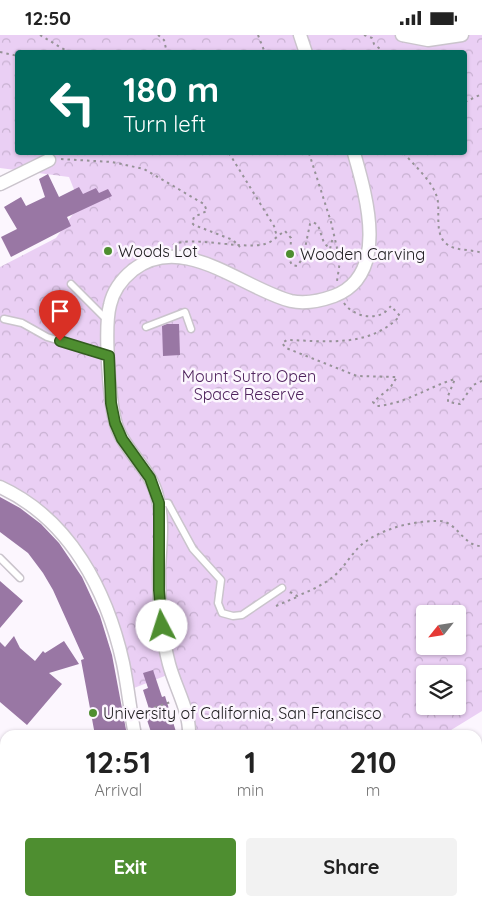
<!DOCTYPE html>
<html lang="en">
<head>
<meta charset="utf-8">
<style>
	:root { --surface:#fff; --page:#f2f2f2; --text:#222; --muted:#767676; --accent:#4e8e30 }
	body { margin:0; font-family:Quicksand,sans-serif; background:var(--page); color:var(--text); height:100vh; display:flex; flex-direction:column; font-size:19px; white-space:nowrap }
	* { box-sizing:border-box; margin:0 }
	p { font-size:16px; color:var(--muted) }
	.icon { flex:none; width:28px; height:28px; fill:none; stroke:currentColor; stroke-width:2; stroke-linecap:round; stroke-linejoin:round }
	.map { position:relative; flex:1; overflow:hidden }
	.sheet { position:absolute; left:0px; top:695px; width:482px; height:176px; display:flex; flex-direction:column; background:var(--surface); border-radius:15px 15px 0 0; box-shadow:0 1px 4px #0004 }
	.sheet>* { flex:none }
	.top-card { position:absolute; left:15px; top:15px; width:452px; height:105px; border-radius:5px; box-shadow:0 1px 4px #0004; background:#00695c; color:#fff; overflow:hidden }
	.needle { width:32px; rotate:240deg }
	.buttons { position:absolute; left:416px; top:570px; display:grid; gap:10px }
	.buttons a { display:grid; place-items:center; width:50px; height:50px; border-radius:5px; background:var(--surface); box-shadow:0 1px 4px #0004; font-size:25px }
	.pin { position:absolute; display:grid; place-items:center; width:42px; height:42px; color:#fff; margin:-51px -21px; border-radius:50% 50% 50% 0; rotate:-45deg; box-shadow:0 0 5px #0007 }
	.pin .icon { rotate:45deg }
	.me { position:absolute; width:55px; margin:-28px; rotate:355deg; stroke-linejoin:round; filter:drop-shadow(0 0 4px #0008) }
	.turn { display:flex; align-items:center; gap:18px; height:105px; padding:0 25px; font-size:22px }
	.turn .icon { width:65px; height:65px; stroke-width:2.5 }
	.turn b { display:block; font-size:35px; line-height:42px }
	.eta { display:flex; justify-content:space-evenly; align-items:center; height:85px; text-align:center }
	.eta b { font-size:30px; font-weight:700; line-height:35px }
	.primary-button { display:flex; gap:10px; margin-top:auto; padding:10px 25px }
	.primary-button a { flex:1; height:58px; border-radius:5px; background:var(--accent); color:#fff; font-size:20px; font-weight:700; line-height:58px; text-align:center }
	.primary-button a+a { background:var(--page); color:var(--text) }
	.status { display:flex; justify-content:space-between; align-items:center; height:35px; padding:0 25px; background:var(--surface); direction:ltr }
	.status svg { height:14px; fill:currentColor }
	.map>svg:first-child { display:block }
	.park { fill:url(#park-crowns); fill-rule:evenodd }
	.building { fill:#9977a4 }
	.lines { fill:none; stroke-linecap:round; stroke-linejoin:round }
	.service-casing { stroke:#cac4cc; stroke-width:9 }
	.minor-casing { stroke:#cac4cc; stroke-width:15 }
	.tertiary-casing { stroke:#cac4cc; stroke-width:18 }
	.path { stroke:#969297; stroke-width:2; stroke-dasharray:2.5 4; stroke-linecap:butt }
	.service { stroke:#fff; stroke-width:6 }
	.minor { stroke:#fff; stroke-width:12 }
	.tertiary { stroke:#fff; stroke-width:15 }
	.route-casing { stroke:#335c1f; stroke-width:12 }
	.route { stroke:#4e8e30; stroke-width:9 }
	.poi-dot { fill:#4e8e30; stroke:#fcf6fe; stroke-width:2 }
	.labels { text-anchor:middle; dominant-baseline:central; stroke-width:5; stroke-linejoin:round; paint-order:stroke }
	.poi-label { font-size:16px; fill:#1d1b1e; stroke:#fcf6fe; text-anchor:start }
	.park-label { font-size:16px; fill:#4f235d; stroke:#fcf6fe }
</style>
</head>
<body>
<div class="status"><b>12:50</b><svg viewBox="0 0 49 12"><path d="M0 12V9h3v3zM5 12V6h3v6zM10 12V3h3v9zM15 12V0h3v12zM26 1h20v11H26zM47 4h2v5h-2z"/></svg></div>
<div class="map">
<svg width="482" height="871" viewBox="0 0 482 871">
	<defs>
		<pattern id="park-crowns" width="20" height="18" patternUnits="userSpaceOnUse" patternTransform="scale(1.25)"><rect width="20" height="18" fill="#eacff4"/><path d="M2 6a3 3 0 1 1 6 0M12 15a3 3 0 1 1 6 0" fill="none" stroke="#c8b1d1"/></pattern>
	</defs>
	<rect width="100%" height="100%" fill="#fcf6fe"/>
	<path class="park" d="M0,0h482v676l-39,24h-251l-17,-63 -41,16 -18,-65 -35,-70 -81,-70v-216l56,-29 24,-34 -11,-27 -69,-9zM18,18h447v100h-447zM425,579h33v32h-33zM425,639h33v32h-33z"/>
	<path class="building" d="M48,139l11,23 20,-10 4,7 13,-6 3,5 9,-4 4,7 -45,21 4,9 -60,31 -10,-20 16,-8 -13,-22 17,-10 5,9 19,-9 -6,-18z
		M167,289h12l1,31 -17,1 -1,-30z
		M0,462l20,11 21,16 18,19 23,34 18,39 12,39 15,80h-32l-14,-75 3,-1 -31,-69 -10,-17 -15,-20 -28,-21z
		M0,546l23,20 -23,27z
		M14,601l6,12 15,13 8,-10 2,2 19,-12 15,23 -30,9 13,11 -35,41 -27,-23v-60l5,5z
		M153,635l9,27 3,-1 12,39h-25l-7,-21 5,-2 -7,-22 5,-2 -5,-15z"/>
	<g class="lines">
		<defs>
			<path id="service" d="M71,249l37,37
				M4,284l18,4 25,14 61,19
				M146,292l39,-15 6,17
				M159,468h9l25,46 28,31 -3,23 4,10 11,3 9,-1 40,-27
				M0,523l20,20"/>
			<path id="minor" d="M300,0l6,18
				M402,0l26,5 34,-5
				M0,149l49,-24
				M0,452c70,32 107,104 123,176 5,24 7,48 12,72
				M189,700c1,-24 -14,-48 -20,-71 -8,-30 -10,-63 -10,-94 1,-24 5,-50 -2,-74 -6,-26 -29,-42 -39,-66 -9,-21 -14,-103 -8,-125 3,-14 12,-26 23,-35 50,-39 110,19 158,31 14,3 29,0 43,-5 56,-21 32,-101 20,-143
				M478,820l4,7"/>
			<path id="tertiary" d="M0,849l5,5
				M20,866l5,5"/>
		</defs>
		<use href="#service" class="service-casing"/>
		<use href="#minor" class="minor-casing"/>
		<use href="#tertiary" class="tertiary-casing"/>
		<path class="path" d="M40,0l30,18
			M158,0l6,5 3,13
			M258,0l7,18
			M364,0l8,3 2,6 11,9
			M0,17l18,4
			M465,67l17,-8
			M229,118l45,73 3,11
			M309,118l22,69 9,39 -3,20
			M404,118c11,14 27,26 33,44 4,14 -4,38 11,48 9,6 23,4 34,8
			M61,124l51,3 32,7 60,35 3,7 -13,6 -2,6 2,2 39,15 7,7
			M173,210c16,-10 67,5 92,-1 8,-2 13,-9 20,-13l6,7 -1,23 2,4 5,1 6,-8 7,-34 3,-2 5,3 6,18 6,6 3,-12
			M344,268c7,11 25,17 38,11 3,-1 7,-6 9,-8l9,10c-31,32 -73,25 -113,24l-5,3 4,5 71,28 40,1 -7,11 -17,14 4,4c28,-2 51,-19 78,-27l-7,17v6l12,2 13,-19 9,-4
			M290,557l7,4c13,-5 26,-11 37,-20 12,-10 20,-28 34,-36 20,-13 46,-19 70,-19 19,-1 25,26 44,25
			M276,571l21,-9
			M142,676l29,-9
			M478,785l4,-1
			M144,871l4,-5"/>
		<use href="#service" class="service"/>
		<use href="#minor" class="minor"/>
		<use href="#tertiary" class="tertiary"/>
	</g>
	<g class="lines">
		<defs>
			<path id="route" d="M60,306l49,15 2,47 4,20 7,16 28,39 9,25v87l3,36"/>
		</defs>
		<use href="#route" class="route-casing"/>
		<use href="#route" class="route"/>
	</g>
	<g class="poi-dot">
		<circle cx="108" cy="216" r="5"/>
		<circle cx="290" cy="219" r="5"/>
		<circle cx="93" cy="678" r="5"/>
	</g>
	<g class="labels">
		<g class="poi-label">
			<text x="118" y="216">Woods Lot</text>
			<text x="300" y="219">Wooden Carving</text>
			<text x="103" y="678">University of California, San Francisco</text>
		</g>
		<g class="park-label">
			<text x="249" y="341">Mount Sutro Open<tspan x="249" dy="18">Space Reserve</tspan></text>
		</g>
	</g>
</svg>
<div class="buttons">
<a><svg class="needle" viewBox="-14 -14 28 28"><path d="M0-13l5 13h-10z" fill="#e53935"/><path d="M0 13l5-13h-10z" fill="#767676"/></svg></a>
<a><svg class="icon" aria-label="layers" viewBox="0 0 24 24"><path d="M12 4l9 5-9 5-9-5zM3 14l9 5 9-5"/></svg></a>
</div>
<div class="pin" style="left:60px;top:306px;background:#d93025"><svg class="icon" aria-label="arrive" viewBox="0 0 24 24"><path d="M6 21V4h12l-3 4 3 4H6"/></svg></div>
<svg class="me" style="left:162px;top:591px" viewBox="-20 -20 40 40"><circle r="19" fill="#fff"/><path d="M0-13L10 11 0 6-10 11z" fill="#4e8e30"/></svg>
<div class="top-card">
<div class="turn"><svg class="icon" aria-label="left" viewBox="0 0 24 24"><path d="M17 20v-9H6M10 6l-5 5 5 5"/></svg><div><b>180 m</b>Turn left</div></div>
</div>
<section class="sheet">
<div class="eta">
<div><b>12:51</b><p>Arrival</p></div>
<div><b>1</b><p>min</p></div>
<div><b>210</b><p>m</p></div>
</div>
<div class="primary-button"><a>Exit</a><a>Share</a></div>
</section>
</div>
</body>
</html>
